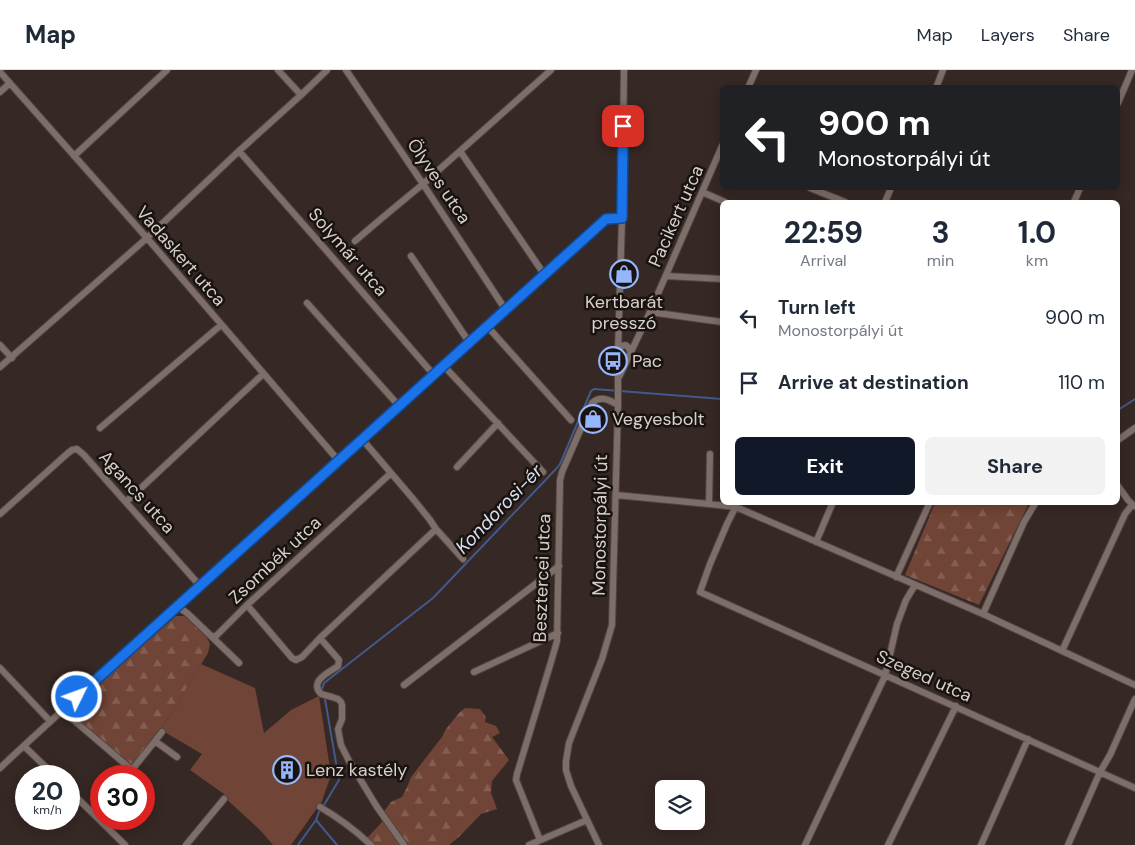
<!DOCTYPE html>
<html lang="en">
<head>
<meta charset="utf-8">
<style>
	:root { --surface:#fff; --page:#f2f2f3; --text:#1f2937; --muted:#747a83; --line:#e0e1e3; --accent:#111827 }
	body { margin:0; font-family:"DM Sans",sans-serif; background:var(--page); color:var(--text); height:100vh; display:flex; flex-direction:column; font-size:19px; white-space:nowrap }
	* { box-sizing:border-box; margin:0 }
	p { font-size:16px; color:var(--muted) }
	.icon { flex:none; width:28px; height:28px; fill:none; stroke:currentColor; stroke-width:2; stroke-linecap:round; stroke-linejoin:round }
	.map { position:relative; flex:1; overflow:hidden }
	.sheet { position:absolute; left:720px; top:130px; width:400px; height:305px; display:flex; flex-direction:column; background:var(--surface); border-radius:8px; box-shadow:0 2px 12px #0003 }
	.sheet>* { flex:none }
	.hud { position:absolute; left:720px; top:15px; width:400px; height:105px; border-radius:8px; box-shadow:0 2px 12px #0003; background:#202124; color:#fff; overflow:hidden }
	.tools { position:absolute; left:655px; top:710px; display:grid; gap:10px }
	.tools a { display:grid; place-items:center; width:50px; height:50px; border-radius:8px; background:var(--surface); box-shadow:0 2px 12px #0003; font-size:25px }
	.speed { position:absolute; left:15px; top:695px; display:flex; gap:10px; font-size:25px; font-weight:700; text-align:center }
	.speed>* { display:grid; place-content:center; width:65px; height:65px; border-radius:50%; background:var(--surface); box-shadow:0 2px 12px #0003; line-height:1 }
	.speed small { font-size:12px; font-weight:400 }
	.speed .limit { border:8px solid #d22; background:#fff; color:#111 }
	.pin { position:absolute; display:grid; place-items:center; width:42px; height:42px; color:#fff; margin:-21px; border-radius:10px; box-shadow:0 2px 8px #0006 }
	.me { position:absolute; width:55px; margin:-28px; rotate:48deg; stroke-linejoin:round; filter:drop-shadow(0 0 4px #0008) }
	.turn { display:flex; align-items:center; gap:18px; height:105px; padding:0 15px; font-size:22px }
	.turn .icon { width:65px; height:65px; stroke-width:2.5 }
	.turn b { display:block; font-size:35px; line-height:42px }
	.eta { display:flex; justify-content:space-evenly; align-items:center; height:85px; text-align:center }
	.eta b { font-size:30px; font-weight:700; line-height:35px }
	.cta { display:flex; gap:10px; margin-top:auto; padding:10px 15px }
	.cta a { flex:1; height:58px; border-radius:8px; background:var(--accent); color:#fff; font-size:20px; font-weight:700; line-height:58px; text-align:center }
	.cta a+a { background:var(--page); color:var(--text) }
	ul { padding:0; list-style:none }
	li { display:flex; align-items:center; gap:15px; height:65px; padding:0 15px }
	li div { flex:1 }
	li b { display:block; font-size:19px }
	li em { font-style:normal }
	header { display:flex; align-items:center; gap:30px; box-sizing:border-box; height:70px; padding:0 25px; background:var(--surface); border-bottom:1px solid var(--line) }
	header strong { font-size:24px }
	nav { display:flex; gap:28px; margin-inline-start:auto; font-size:18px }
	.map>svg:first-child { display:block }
	.forest { fill:url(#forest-firs) }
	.green { fill:#704436 }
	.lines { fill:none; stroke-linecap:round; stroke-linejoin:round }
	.stream { stroke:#42598d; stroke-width:2 }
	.minor-casing { stroke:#514642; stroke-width:8 }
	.minor { stroke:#7e6e69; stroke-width:6 }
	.route-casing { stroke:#114b97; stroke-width:12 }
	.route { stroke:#1a73e8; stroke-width:9 }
	.labels { text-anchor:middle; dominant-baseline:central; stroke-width:5; stroke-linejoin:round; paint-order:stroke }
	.street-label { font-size:18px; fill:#d8cfcc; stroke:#191310 }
	.poi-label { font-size:18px; fill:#d8cfcc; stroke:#191310; text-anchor:start }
	.water-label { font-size:19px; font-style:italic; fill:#d7dfef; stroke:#191310 }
</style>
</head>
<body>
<header>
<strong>Map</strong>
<nav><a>Map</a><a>Layers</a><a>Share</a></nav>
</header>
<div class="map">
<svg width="1135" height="775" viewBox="0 0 1135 775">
	<defs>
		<pattern id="forest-firs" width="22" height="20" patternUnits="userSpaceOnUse" patternTransform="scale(1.25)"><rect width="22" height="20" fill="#704436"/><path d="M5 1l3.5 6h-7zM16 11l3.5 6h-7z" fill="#845e52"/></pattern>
	</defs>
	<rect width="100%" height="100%" fill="#362824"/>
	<path class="forest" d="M935,433h94l-50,102 -74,-30z
		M176,546h8l22,20 4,8 -2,9 -47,77 -28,36 -65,-55z
		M465,638l15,1 6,8 -1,5 11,4 4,7 -8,4 17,23 -17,21 -1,12 6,16 -16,5 -21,22 -11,9h-75l-7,-7 15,-16 -1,-7 10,-13 11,-5 5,-10 4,-10 31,-40 4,-8 13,-16z"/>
	<path class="green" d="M201,594l54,24 9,45 27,-23 28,-14 12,79 -9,26 -31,44h-18l-13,-15 -37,-34 1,-2 -34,-24 12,-16 -41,-24z"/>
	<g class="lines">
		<path class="stream" d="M1118,340l17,-11
			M322,619l2,-6 109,-85 123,-129 4,-5 31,-73 3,-2 128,10
			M324,735l15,-25 -14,-81
			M316,750l21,25
			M298,775l18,-25 3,-8"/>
		<defs>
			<path id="minor" d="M278,0l23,25
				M346,0l77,114 82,125
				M0,2l147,166 191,222
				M748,18l8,-18
				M936,18l7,-18
				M0,22l10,-9
				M1118,33l14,-33
				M239,81l93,106 101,117
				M460,81l84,123
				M74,86l93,-86
				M810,118l35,14
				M702,122l23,10
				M885,132l6,-14
				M1074,132l6,-14
				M355,171l27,-23 41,-34 128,-114
				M411,186l58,86
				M666,206l56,3
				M307,233l92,103
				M650,242l72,10
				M487,256l84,94
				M0,275l12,13
				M618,281c5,-9 10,-7 13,2
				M443,295l100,107
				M0,297l147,-129 92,-87 62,-56 26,-25
				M619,307l31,-65 72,-166
				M100,358l121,-103
				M362,369l52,61 16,20 6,9 27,30
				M1118,370l17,-12
				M457,397l41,-44
				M1118,416l10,14 6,6
				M616,425l93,9 27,3 247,107 152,71
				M126,432l137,-128
				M738,432l-11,22 -17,40 -10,28c145,64 290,131 435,196
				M709,434l1,-50
				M0,444l68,-61 4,-3 5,-1 7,6 117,132
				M816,472l17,-40
				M896,507l34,-75
				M247,535l45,53 4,2 6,-3 18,-19 116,-109
				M178,537l9,6 23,22 4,2 3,-2 30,-30 144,-132
				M983,544l41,-92 12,-20
				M211,566l28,27
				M320,568l19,22 -1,6c-10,7 -29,15 -17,28l11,3 6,2 3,3 1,3v14l-4,10 3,16 8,16 28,46 27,38
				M1062,581l63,-137 7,-9
				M0,598l50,53
				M474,602l84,-39
				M404,615l155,-119
				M62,640l70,60
				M155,671l7,-9
				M24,676l31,30
				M0,698c66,-62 134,-121 201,-182 135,-122 269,-246 405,-367l16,-1
				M127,706l28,-35 22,16
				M69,720l56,55
				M320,737c19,11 35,23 51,38
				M96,746l5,-7
				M540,770l-24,-60 1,-6 34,-112 6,-21 3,-161 2,-8 30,-69c9,-8 17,-3 26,2
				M186,775l38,-46
				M529,775l58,-25
				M599,775l-28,-59 -5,-16v-9l3,-18 33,-84 10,-34 6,-220v-54l4,-133 2,-148
				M805,775l80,-169 12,-52 9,-24 9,-15
				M888,775l68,-139
				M981,775l47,-106
				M1068,775l32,-73 10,-17 25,-56"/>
		</defs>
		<use href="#minor" class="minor-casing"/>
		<use href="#minor" class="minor"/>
	</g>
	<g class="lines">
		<defs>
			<path id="route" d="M77,627c177,-158 352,-320 529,-478l16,-1 1,-92"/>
		</defs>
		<use href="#route" class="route-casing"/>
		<use href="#route" class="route"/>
	</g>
	<defs>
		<symbol id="shop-ring" viewBox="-11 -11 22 22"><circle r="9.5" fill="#191310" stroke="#95b6fd" stroke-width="1.5"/><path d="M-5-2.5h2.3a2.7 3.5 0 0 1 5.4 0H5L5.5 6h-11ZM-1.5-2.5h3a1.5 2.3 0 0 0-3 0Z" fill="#95b6fd"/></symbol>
		<symbol id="bus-ring" viewBox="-11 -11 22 22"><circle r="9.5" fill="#191310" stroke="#95b6fd" stroke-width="1.5"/><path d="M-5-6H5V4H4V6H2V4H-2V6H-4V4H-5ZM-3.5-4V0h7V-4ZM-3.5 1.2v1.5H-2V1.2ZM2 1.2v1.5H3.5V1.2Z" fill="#95b6fd"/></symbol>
		<symbol id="building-ring" viewBox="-11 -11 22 22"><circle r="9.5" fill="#191310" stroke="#95b6fd" stroke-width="1.5"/><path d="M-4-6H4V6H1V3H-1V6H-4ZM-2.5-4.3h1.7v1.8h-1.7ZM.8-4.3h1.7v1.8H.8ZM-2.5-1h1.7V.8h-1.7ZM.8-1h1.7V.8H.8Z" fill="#95b6fd"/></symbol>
	</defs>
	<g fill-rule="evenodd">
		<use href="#shop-ring" x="608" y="188" width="32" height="32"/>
		<use href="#bus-ring" x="597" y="275" width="32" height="32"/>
		<use href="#shop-ring" x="577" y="333" width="32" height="32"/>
		<use href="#building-ring" x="271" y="684" width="32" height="32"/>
	</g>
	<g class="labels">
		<g class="street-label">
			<text transform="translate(439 111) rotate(56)">Ölyves utca</text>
			<text transform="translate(676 146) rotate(-66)">Pacikert utca</text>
			<text transform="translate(348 182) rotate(49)">Solymár utca</text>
			<text transform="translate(181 186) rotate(49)">Vadaskert utca</text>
			<text transform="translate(137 422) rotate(48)">Agancs utca</text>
			<text transform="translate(600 455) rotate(-89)">Monostorpályi út</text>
			<text transform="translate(275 490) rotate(-43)">Zsombék utca</text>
			<text transform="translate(542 508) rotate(-88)">Besztercei utca</text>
			<text transform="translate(924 606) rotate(24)">Szeged utca</text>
		</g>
		<g class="poi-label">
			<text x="624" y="232" text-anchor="middle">Kertbarát<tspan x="624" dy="21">presszó</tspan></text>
			<text x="632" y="291">Pac</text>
			<text x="612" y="349">Vegyesbolt</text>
			<text x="306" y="700">Lenz kastély</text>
		</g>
		<g class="water-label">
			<text transform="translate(499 439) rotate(-46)">Kondorosi-ér</text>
		</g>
	</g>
</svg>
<div class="tools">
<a><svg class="icon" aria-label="layers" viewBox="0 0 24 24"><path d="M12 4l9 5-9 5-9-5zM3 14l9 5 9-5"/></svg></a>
</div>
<div class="speed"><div>20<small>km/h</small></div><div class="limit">30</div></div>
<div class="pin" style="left:623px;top:56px;background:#d93025"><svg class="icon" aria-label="arrive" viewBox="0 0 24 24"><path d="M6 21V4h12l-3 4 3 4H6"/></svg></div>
<svg class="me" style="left:77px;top:627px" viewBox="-20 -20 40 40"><circle r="17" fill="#1a73e8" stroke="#fff" stroke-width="3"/><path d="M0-11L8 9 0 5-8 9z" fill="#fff"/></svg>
<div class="hud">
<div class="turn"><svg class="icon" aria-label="left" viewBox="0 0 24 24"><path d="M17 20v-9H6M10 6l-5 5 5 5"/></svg><div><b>900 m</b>Monostorpályi út</div></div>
</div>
<section class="sheet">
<div class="eta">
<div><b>22:59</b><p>Arrival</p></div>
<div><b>3</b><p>min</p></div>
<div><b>1.0</b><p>km</p></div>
</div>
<ul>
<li><svg class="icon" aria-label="left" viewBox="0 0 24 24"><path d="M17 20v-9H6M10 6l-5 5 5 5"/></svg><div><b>Turn left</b><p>Monostorpályi út</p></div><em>900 m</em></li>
<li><svg class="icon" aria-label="arrive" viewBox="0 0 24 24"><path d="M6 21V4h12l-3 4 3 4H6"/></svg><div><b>Arrive at destination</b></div><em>110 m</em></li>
</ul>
<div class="cta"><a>Exit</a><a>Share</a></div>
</section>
</div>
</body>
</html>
